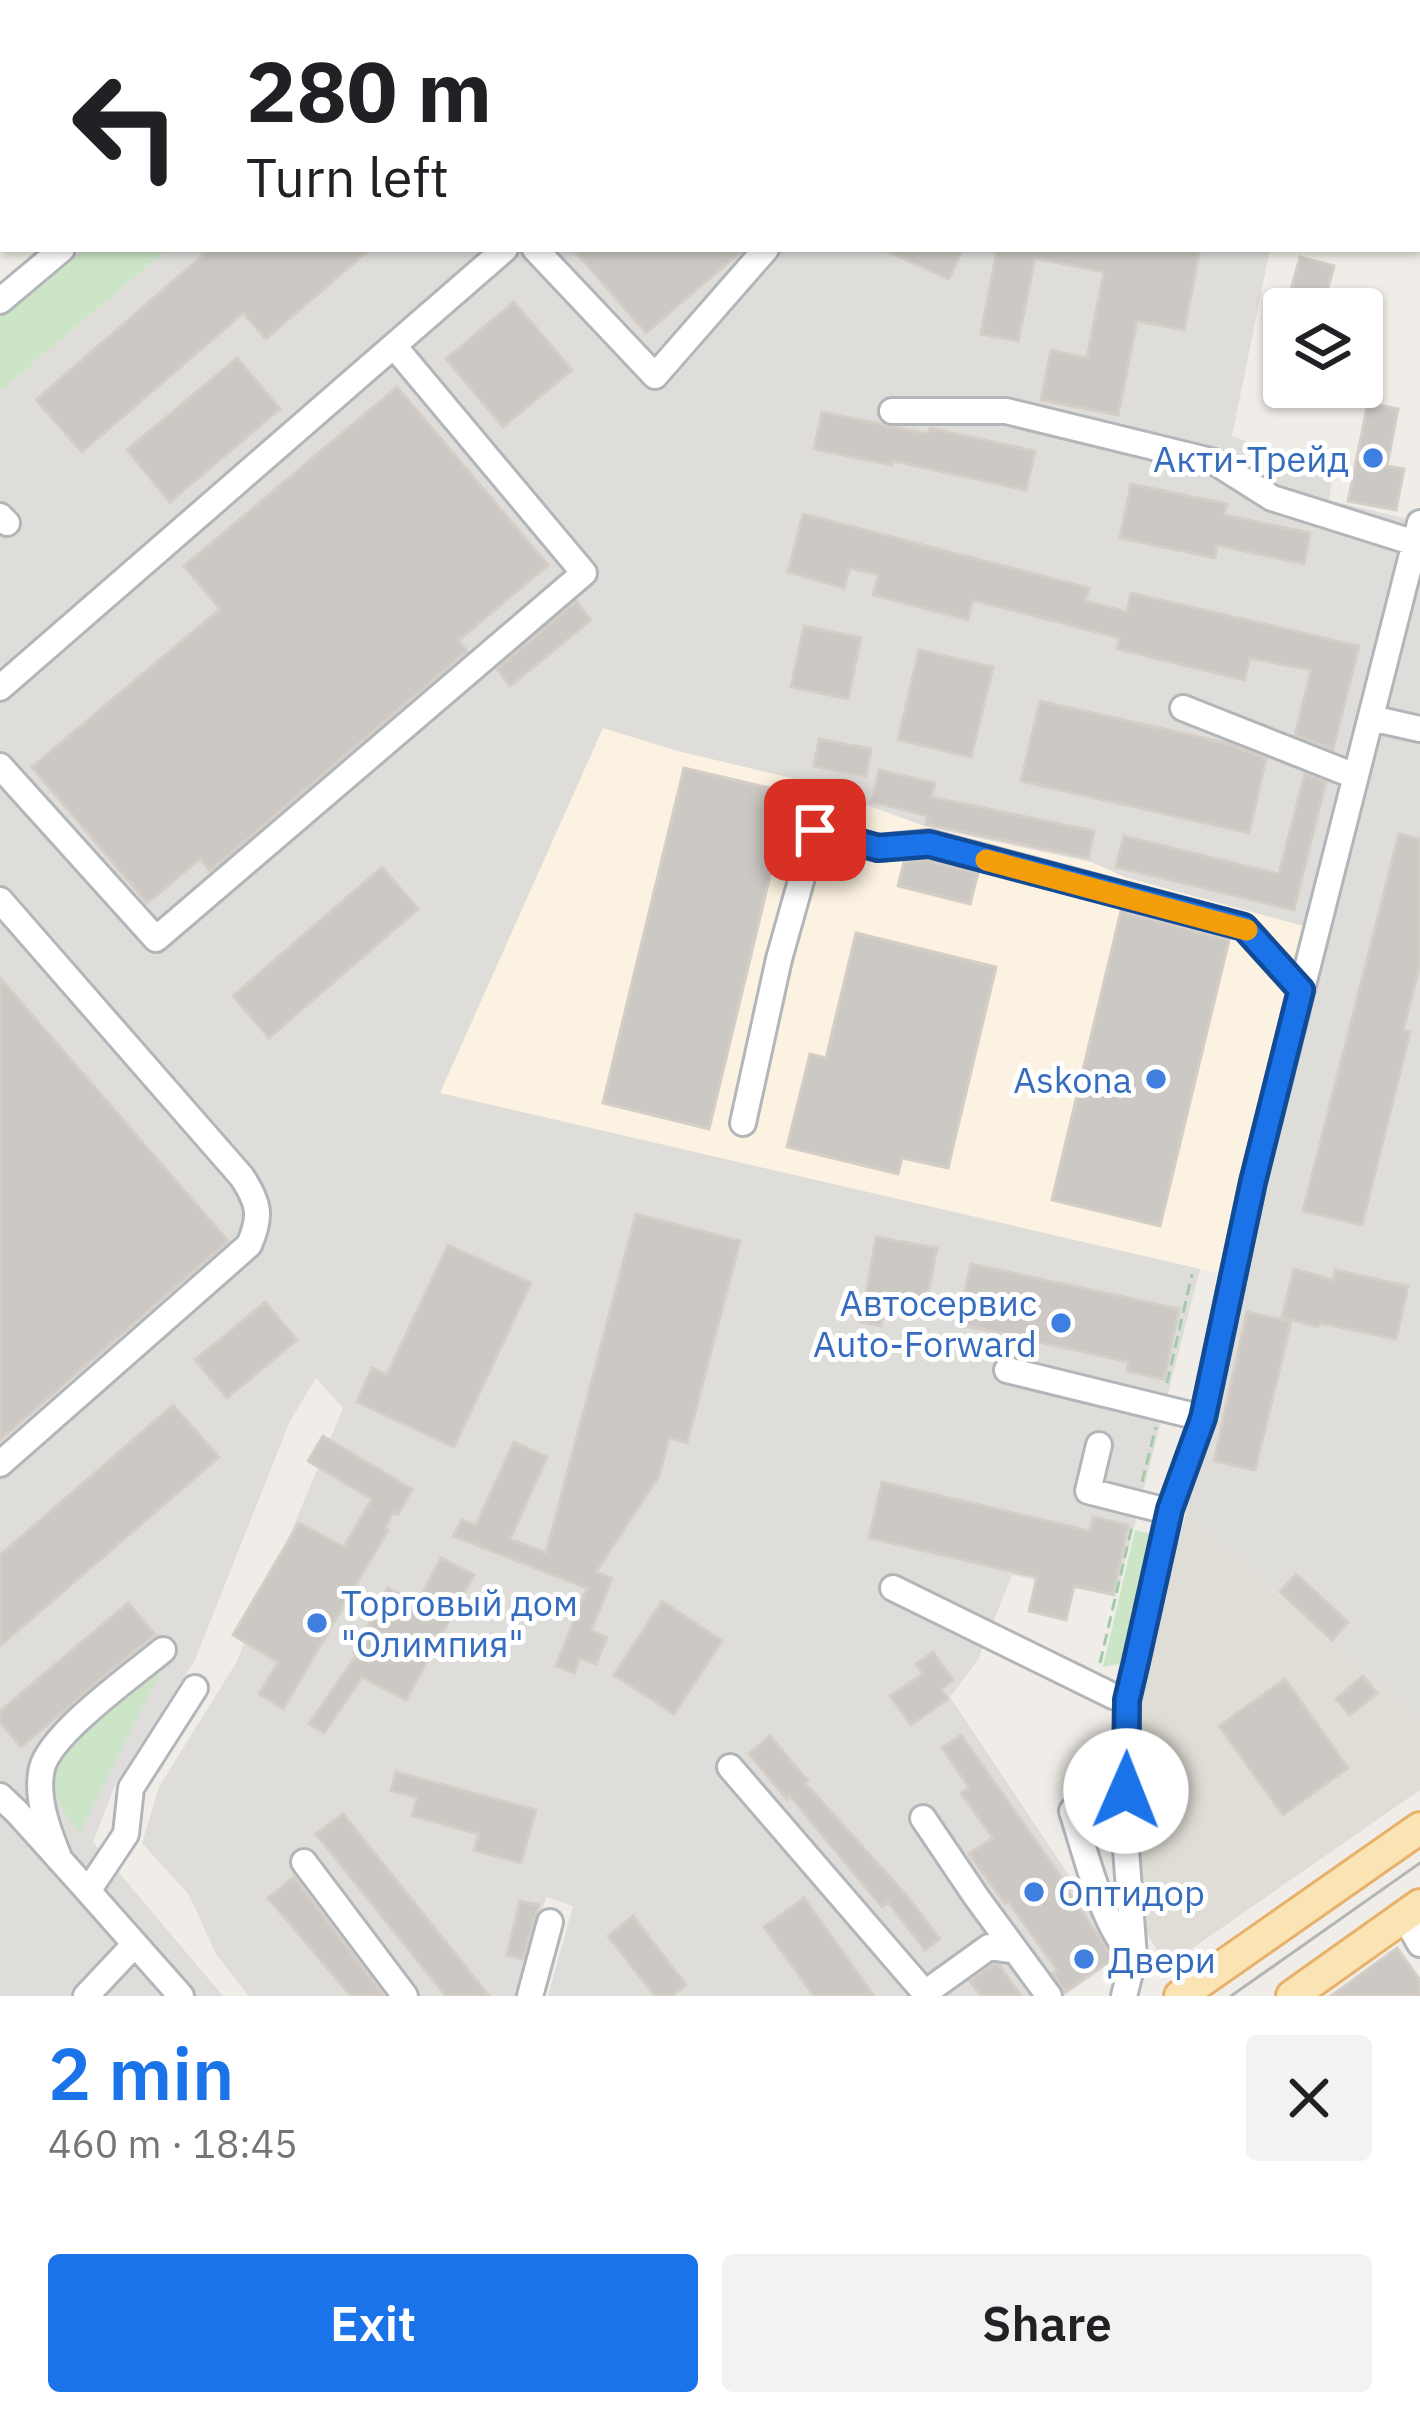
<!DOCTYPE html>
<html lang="en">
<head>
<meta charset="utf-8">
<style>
	:root { --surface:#fff; --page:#f2f2f2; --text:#202124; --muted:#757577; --accent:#1a73e8 }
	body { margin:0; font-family:"IBM Plex Sans",sans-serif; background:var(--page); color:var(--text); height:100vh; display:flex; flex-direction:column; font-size:45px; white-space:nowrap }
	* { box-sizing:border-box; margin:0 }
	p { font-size:39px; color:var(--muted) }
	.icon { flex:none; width:66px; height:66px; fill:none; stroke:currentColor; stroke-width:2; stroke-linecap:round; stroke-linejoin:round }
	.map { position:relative; height:1996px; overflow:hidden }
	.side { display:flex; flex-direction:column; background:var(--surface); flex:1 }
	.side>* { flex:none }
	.hud { position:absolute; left:0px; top:0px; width:1422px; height:252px; box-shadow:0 3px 9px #0004; background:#fff; color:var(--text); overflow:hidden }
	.fabs { position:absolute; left:1263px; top:288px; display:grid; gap:24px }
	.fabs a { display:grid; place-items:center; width:120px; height:120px; border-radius:12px; background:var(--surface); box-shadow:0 3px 9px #0004; font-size:60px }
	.pin { position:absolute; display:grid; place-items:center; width:102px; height:102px; color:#fff; margin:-51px; border-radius:24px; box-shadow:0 6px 18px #0006 }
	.me { position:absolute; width:132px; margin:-66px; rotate:1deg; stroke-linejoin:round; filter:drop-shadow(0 0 9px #0008) }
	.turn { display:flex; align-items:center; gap:42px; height:252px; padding:0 48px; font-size:54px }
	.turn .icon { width:156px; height:156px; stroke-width:2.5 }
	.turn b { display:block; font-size:84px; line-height:102px }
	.round { display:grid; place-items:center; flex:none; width:126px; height:126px; border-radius:12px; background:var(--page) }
	.summary { display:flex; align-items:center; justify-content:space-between; height:204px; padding:0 48px }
	h1 { font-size:72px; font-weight:600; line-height:90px; color:var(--accent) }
	.button { display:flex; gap:24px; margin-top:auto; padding:24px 48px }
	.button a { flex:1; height:138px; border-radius:12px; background:var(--accent); color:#fff; font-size:48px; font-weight:600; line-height:138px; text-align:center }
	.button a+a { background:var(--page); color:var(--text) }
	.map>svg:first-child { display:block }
	.commercial { fill:#fcf2e1 }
	.industrial { fill:#dfddda }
	.education { fill:#e0ddd6 }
	.green { fill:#cce5c7 }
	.building { fill:#ccc8c4; stroke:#d5cec7; stroke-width:3 }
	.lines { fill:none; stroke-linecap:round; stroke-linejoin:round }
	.minor-casing { stroke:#b3b6b9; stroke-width:30 }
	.major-casing { stroke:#e8b169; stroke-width:36 }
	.path { stroke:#a3cba9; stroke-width:3; stroke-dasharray:12 6; stroke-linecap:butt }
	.minor { stroke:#fff; stroke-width:24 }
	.major { stroke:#fae4b4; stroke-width:30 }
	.tram { stroke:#b4b5b5; stroke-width:3 }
	.route-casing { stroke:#114b97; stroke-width:30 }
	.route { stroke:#1a73e8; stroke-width:21 }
	.slow { stroke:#f59e0b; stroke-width:21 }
	.shop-dot { fill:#3f7fe0; stroke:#fff; stroke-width:4.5 }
	.labels { text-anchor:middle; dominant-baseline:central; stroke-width:10; stroke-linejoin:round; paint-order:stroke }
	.shop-label { font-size:36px; fill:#366cbe; stroke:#fff; text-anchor:end }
</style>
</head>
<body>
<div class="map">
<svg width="1420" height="1996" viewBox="0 0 1420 1996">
	<rect width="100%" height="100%" fill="#f0ede8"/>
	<path class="commercial" d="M602,728l76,23 118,28 131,48 164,35 34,15 183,50 -80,348 -789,-181z"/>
	<path class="industrial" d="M487,0h747l14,3h-765z
		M168,249h1102l-38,187 101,37 -4,27 91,22v1200l-234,-209 -13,-21 134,-565 -182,-50 -34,-15 -164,-35 -131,-48 -118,-28 -75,-23 -163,365 760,176 -84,328 -104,-22 -34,85 -28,37 172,258 -58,41h-516l25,-90 -27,-9 -27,99h-270l-33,-42 -27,-59 -47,-52 17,-56 77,-124 107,-255 -27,-30 -26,43 -95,239 -79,123 -23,59 130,154h-223v-1605z"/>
	<path class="education" d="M1186,1513l234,209v68l-253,176 -22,-35 -12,-185 4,-47z"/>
	<path class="green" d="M83,249h85l-168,142v-74z
		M1135,1530l21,5 -31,128 -22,4z
		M166,1660l-86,172c-27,-32 -38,-48 -13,-85z"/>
	<path class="building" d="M210,249h160l-104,90 -23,-26 -161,139 -46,-52z
		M573,249h171l-98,84z
		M882,249h81l-14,30z
		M997,249h203l-16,81 -47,-9 -19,94 -77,-15 10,-50 36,8 17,-86 -69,-14 -17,83 -37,-7z
		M1300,257l34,9 -12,43h-18l-17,-5z
		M514,302l58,68 -69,57 -57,-68z
		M237,358l43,51 -110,93 -43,-52z
		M397,387l151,178 -90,76 9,10 -257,220 -10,-12 -53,44 -115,-136 188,-158 -36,-43z
		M1368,403l30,6 -11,57 17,3 -8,41 -48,-9z
		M822,412l106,22 2,-6 105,23 -9,39 -133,-29 -1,4 -78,-16z
		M1131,484l96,20 -3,11 86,18 -6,31 -87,-19 -2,13 -95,-20z
		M803,514l286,74 -4,13 42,11 4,-19 228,53 -26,103 -38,-14 16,-65 -61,-12 -6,22 -127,-31 3,-11 -147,-38 -5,20 -95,-25 6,-20 -29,-7 -6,20 -56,-16z
		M576,601l15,19 -81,66 -13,-17z
		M804,626l57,12 -13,61 -57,-12z
		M919,650l74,17 -22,90 -73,-17z
		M1040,701l190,43 36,15 -17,74 -228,-52z
		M819,739l52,10 -5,27 -52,-10z
		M684,768l106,25 -81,336 -106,-26z
		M879,770l56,13 -4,14 163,34 -6,27 -162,-34 2,-8 -56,-14z
		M1305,774l21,8 -32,128 -178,-43 8,-31 155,38z
		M1399,834l21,5v126l-17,65 7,2 -48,193 -59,-14z
		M925,860l53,13 -8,31 -72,-18 6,-24z
		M382,867l36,42 -149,129 -36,-42z
		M1121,911l108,29 -69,286 -108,-26z
		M856,933l140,34 -48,201 -46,-10 -4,16 -111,-27 23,-93 16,4z
		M0,978l228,263 -228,199z
		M636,1214l104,27 -53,202 -18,-5 -10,38 -63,96 16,6 -21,53 16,6 -11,27 -16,-6 -6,15 -18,-7 31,-78 -134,-52 9,-16 14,5 38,-83 33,15 -37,82 36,14z
		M876,1237l61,11 -11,56 -40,-8 -5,30 -20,-4z
		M448,1245l83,38 -77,164 -97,-45 15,-34 15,7z
		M971,1264l208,45 -15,70 -37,-8 2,-9 -171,-38z
		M1294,1269l39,11 2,-10 73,16 -12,53 -76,-16 -2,4 -36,-10z
		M265,1302l32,38 -70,58 -32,-38z
		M1247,1312l44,10 -36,148 -41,-9z
		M173,1405l46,52 -219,189v-91z
		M323,1436l89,53 -14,25 -5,-2 -8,16 3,2 -105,179 -24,-15 19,-32 -45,-27 66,-112 45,24 28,-48 -64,-38z
		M882,1482l208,49 3,-14 35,8 -15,69 -39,-8 -8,34 -37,-9 8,-34 -168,-39z
		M441,1558l33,17 -68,125 -44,-23 -38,56 -15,-9 48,-70 -3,-1 34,-65 29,15z
		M1296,1574l52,48 -16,18 -52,-48z
		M662,1601l60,40 -48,73 -60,-39z
		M128,1603l27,31 -134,113 -21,-25v-11z
		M933,1652l20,28 -12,9 7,10 -37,26 -21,-29 33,-22 -7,-10z
		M1363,1676l14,17 -27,22 -14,-16z
		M1285,1679l63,89 -65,47 -64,-89z
		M961,1735l101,143 -2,1 53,79 -48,34 -12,-19 4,-3 -49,-69 -3,3 -36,-50 24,-16 -32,-45 8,-6 -27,-39z
		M770,1736l38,45 -3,2 102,113 33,43 -15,11 -37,-48 -6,5 -92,-111 -3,3 -38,-45z
		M396,1772l140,38 -15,53 -47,-13 5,-16 -67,-18 5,-19 -26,-6z
		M343,1814l106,132 40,50h-43l-130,-162z
		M294,1877l90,119h-33l-83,-98z
		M804,1898l70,98h-60l-50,-69z
		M520,1901l19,4 -16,54 -16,-4z
		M633,1916l53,69 -14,11h-17l-47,-60z
		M1397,1948l23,32v16h-89z
		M993,1964l6,1 22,31h-40l-11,-15z"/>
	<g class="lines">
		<defs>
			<path id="minor" d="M814,0l2,3
				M1303,0l13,3
				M353,3l4,-3
				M778,3l3,-3
				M1419,26h1
				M535,249l120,127 111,-127
				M0,301l62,-52
				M892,411h114l209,51 57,36 143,45
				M0,516l7,7
				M0,688l505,-439
				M1183,708l172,68
				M1371,718l49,11
				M0,766l156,173 428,-366 -190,-227
				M0,900l242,277c17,26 20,39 7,68l-249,219
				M743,1123l36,-164 36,-128 63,17 51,-5 315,84 57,63
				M1007,1370l196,48
				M1099,1445l-11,46 67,17 15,1
				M893,1588l220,108 14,4
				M730,1767l195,226 64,-46 27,4
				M0,1796l17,16 71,79
				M1072,1811c13,40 31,117 61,145
				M923,1818l54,80 72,98
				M60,1860c-11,-27 -25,-62 -18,-92 9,-35 91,-93 121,-118
				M304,1862l101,134
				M1404,1916l16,28
				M86,1996l49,-52
				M181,1996l-93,-105 38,-57 5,-46 64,-100
				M530,1996l20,-74
				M1124,1996l10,-39 -9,-121 2,-136 43,-191 33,-91 50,-236 167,-659"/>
			<path id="major" d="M1180,1996l240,-168
				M1292,1996l128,-91"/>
		</defs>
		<use href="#minor" class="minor-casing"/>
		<use href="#major" class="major-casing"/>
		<path class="path" d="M1167,1383l25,-109
			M1142,1482l14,-55
			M1100,1663l32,-137"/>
		<use href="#minor" class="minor"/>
		<use href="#major" class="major"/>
		<path class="tram" d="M1231,1996l189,-133"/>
	</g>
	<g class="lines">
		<defs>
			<path id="route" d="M815,830l63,18 51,-4 315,83 57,63 -48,192 -50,236 -33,91 -34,153 -9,38 -1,91"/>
		</defs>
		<use href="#route" class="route-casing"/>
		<use href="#route" class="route"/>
		<path class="slow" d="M986,860l261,70"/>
	</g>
	<g class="shop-dot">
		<circle cx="1373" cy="458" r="12"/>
		<circle cx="1156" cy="1079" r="12"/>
		<circle cx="1061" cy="1323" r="12"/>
		<circle cx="317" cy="1623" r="12"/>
		<circle cx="1034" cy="1892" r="12"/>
		<circle cx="1084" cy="1959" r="12"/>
	</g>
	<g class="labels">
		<g class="shop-label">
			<text x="1349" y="458">Акти-Трейд</text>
			<text x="1132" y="1079">Askona</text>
			<text x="1037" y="1302">Автосервис<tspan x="1037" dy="41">Auto-Forward</tspan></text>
			<text x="341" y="1602" text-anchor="start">Торговый дом<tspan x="341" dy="41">"Олимпия"</tspan></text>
			<text x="1058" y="1892" text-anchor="start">Оптидор</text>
			<text x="1108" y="1959" text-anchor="start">Двери</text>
		</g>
	</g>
</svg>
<div class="fabs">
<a><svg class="icon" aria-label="layers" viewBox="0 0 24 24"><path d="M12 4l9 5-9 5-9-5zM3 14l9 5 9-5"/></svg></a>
</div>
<div class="pin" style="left:815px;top:830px;background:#d93025"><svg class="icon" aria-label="arrive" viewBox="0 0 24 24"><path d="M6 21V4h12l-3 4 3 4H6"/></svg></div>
<svg class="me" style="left:1126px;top:1791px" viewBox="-20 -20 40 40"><circle r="19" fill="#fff"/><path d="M0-13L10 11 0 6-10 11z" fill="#1a73e8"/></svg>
<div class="hud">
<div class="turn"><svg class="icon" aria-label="left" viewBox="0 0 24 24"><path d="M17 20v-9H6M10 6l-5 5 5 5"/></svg><div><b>280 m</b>Turn left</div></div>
</div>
</div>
<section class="side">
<div class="summary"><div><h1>2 min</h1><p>460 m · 18:45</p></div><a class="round"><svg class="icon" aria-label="close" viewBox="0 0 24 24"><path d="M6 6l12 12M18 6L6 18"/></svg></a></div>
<div class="button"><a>Exit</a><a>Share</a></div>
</section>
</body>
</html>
